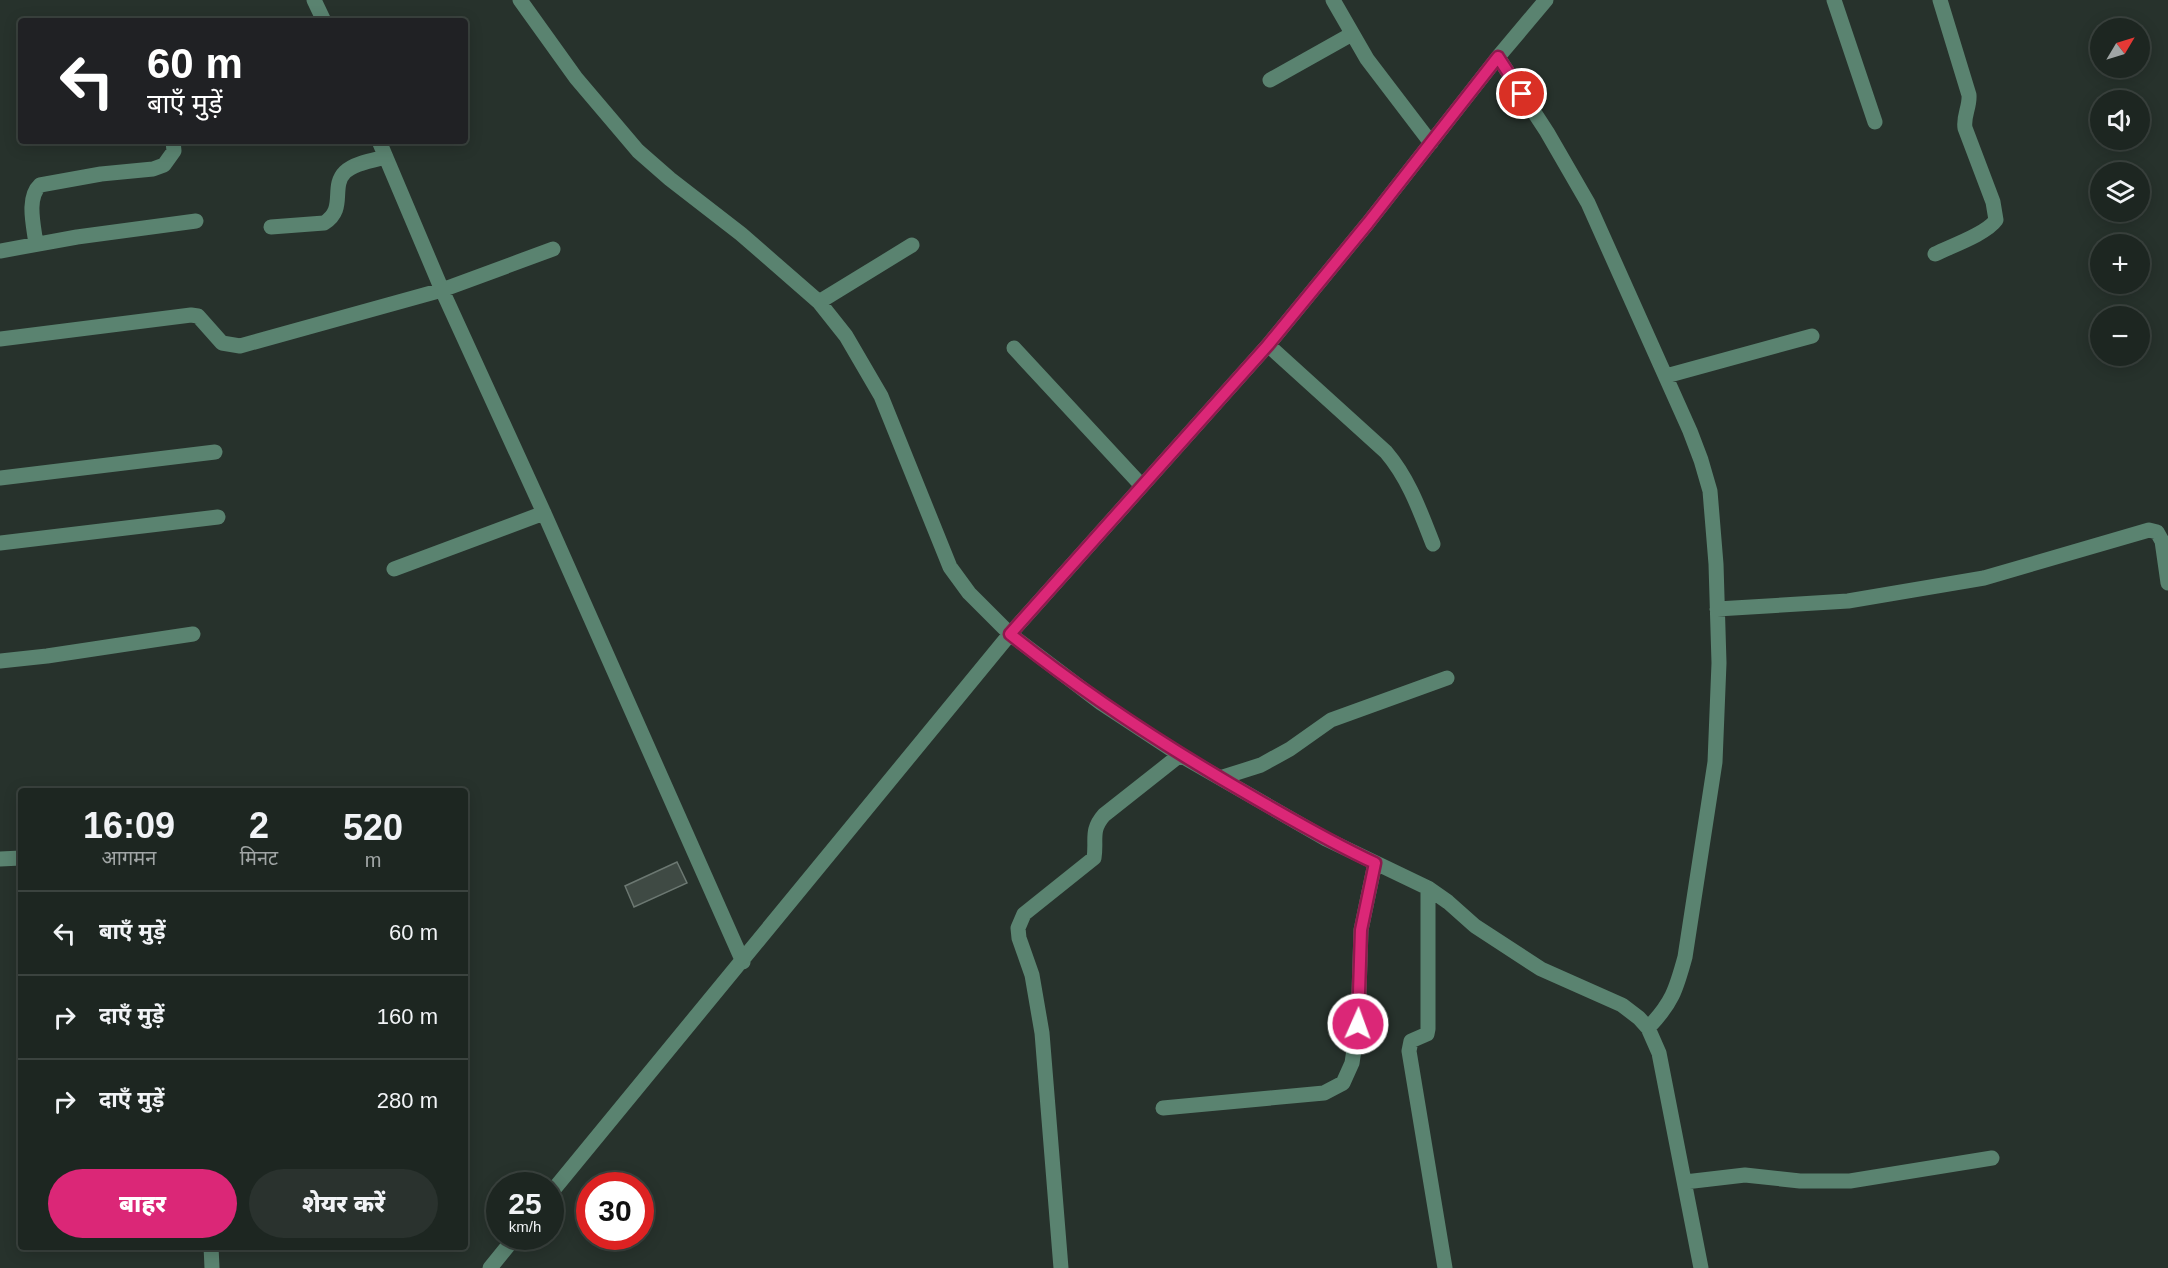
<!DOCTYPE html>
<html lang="hi">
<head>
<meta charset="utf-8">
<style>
	:root { --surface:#1d2621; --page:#2a322e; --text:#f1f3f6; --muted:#a0a5a5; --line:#3b433f; --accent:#db2777 }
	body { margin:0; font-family:Arial,"Noto Sans Devanagari",sans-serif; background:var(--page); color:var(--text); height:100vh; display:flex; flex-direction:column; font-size:22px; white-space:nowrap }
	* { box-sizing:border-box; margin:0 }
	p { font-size:20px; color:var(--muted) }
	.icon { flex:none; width:33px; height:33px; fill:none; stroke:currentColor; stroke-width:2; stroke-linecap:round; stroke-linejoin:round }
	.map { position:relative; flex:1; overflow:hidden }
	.details { position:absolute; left:18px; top:788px; width:450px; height:462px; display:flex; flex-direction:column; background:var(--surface); border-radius:6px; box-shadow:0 3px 15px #0003,0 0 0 2px var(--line) }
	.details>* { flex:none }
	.top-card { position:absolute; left:18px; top:18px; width:450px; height:126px; border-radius:6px; box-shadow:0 3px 15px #0003,0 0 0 2px var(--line); background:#202124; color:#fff; overflow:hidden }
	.needle { width:39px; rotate:52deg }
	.tools { position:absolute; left:2090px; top:18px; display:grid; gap:12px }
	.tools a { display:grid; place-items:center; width:60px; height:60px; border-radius:50%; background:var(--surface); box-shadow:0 3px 15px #0003,0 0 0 2px var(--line); font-size:30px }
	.speed { position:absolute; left:486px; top:1172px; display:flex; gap:12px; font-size:30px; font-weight:700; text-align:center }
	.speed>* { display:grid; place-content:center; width:78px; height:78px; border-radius:50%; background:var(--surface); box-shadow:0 3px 15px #0003,0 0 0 2px var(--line); line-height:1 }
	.speed small { font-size:15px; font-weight:400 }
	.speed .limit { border:9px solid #d22; background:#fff; color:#111 }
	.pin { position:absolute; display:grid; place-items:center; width:51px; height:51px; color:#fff; margin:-26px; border:3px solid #fff; border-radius:50%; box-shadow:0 2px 6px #0007 }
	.me { position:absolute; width:66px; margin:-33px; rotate:2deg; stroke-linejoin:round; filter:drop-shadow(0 0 4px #0008) }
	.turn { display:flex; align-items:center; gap:21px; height:126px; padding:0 30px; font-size:27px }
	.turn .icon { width:78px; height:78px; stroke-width:2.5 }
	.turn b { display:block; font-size:42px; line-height:51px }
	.eta { display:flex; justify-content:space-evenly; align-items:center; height:102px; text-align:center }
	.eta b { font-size:36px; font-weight:800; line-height:42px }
	.primary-button { display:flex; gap:12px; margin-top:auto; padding:12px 30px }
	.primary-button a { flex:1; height:69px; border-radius:36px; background:var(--accent); color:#fff; font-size:24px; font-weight:800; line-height:69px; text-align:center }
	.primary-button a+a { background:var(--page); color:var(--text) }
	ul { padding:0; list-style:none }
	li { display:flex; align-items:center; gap:18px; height:84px; padding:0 30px; border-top:2px solid var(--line) }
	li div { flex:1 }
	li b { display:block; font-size:22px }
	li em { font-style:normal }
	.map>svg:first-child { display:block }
	.building { fill:#3f4a44; stroke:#6c7872; stroke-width:1.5 }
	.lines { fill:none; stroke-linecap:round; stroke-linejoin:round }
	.minor { stroke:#5a8370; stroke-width:15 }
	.route-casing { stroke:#8e194d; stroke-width:15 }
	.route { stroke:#db2777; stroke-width:10 }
</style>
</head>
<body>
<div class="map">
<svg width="2168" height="1268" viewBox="0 0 2168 1268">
	<rect width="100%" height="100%" fill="#27322c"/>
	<path class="building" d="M677,862l10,21 -53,24 -9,-21z"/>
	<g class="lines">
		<path class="minor" d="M314,0l10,21
			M520,0l56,78 62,73 32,28 71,55 78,68 27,34 35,60 69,171 19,26 41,41 91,69 79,52 146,84 102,49 20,14 27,24 66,43 81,36 17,13 9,10 11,25 42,215
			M1333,0l34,59 64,84
			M1834,0l41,122
			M1498,57l49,75 41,71 102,228 11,29 9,31 6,73 3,99 -4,99 -30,195c-9,33 -13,46 -37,71
			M1270,80l82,-46
			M379,141l63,149 102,223 199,449
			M271,227l53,-4c23,-14 6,-36 21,-51 9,-9 29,-12 41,-15
			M36,244c-2,-17 -10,-46 4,-59l61,-11 52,-5 11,-4 10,-14 -1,-10
			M0,251l77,-14 119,-16
			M1935,254c16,-8 51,-20 61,-34l-3,-18 -28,-74c-2,-12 5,-21 4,-33l-29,-95
			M819,302l93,-57
			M0,339l191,-24 7,1 24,27 18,3 202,-56 111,-41
			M1268,345l118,107c23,27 34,59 47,92
			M1014,348l128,138
			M1666,376l146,-40
			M0,478l215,-26
			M0,543l218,-26
			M394,569l150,-56
			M1717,609l131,-8 136,-23 165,-48 8,2 5,9 6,42
			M0,661l47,-5 146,-22
			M1220,778l41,-13 29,-16 41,-29 116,-42
			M0,859l21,-1
			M1428,888v141l-1,5 -16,7 -2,10 36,217
			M1163,1108l161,-15 19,-10 9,-20 6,-39 3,-94 14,-67
			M1685,1182l60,-7 55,6h50l142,-23
			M550,1194l460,-560 258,-289 100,-122 130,-166 48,-57
			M211,1246l1,22
			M490,1268l26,-32
			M1061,1268l-19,-235 -10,-58 -13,-37 -1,-10 6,-14 70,-56c3,-18 -4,-27 10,-43l76,-60"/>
	</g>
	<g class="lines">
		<defs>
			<path id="route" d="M1358,1024l3,-94 14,-67c-41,-19 -79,-41 -117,-63 -89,-51 -168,-102 -248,-166l258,-289 100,-122 130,-166 24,37"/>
		</defs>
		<use href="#route" class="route-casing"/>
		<use href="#route" class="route"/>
	</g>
</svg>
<div class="tools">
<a><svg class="needle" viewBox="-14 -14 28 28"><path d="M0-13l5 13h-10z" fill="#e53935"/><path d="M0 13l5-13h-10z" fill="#a0a5a5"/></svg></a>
<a><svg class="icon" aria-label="sound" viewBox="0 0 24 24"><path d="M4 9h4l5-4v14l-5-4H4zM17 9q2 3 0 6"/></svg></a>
<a><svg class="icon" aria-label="layers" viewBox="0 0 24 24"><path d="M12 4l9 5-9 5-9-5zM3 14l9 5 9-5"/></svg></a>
<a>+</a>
<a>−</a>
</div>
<div class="speed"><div>25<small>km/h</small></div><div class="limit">30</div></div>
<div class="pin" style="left:1522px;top:94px;background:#d93025"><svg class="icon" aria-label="arrive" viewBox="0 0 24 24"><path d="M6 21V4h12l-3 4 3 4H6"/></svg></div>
<svg class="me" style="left:1358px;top:1024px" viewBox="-20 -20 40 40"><circle r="17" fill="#db2777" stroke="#fff" stroke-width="3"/><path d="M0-11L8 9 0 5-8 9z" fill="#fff"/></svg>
<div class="top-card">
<div class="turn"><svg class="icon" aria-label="left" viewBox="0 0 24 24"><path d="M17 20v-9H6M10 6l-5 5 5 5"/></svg><div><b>60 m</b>बाएँ मुड़ें</div></div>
</div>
<section class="details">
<div class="eta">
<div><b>16:09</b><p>आगमन</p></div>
<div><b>2</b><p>मिनट</p></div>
<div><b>520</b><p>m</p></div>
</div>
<ul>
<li><svg class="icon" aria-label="left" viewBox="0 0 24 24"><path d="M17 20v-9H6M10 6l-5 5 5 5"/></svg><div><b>बाएँ मुड़ें</b></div><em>60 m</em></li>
<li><svg class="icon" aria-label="right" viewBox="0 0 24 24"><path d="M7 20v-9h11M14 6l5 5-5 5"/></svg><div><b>दाएँ मुड़ें</b></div><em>160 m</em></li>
<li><svg class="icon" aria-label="right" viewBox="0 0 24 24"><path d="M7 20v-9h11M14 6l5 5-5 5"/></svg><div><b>दाएँ मुड़ें</b></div><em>280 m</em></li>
</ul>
<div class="primary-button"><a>बाहर</a><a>शेयर करें</a></div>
</section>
</div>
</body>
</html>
